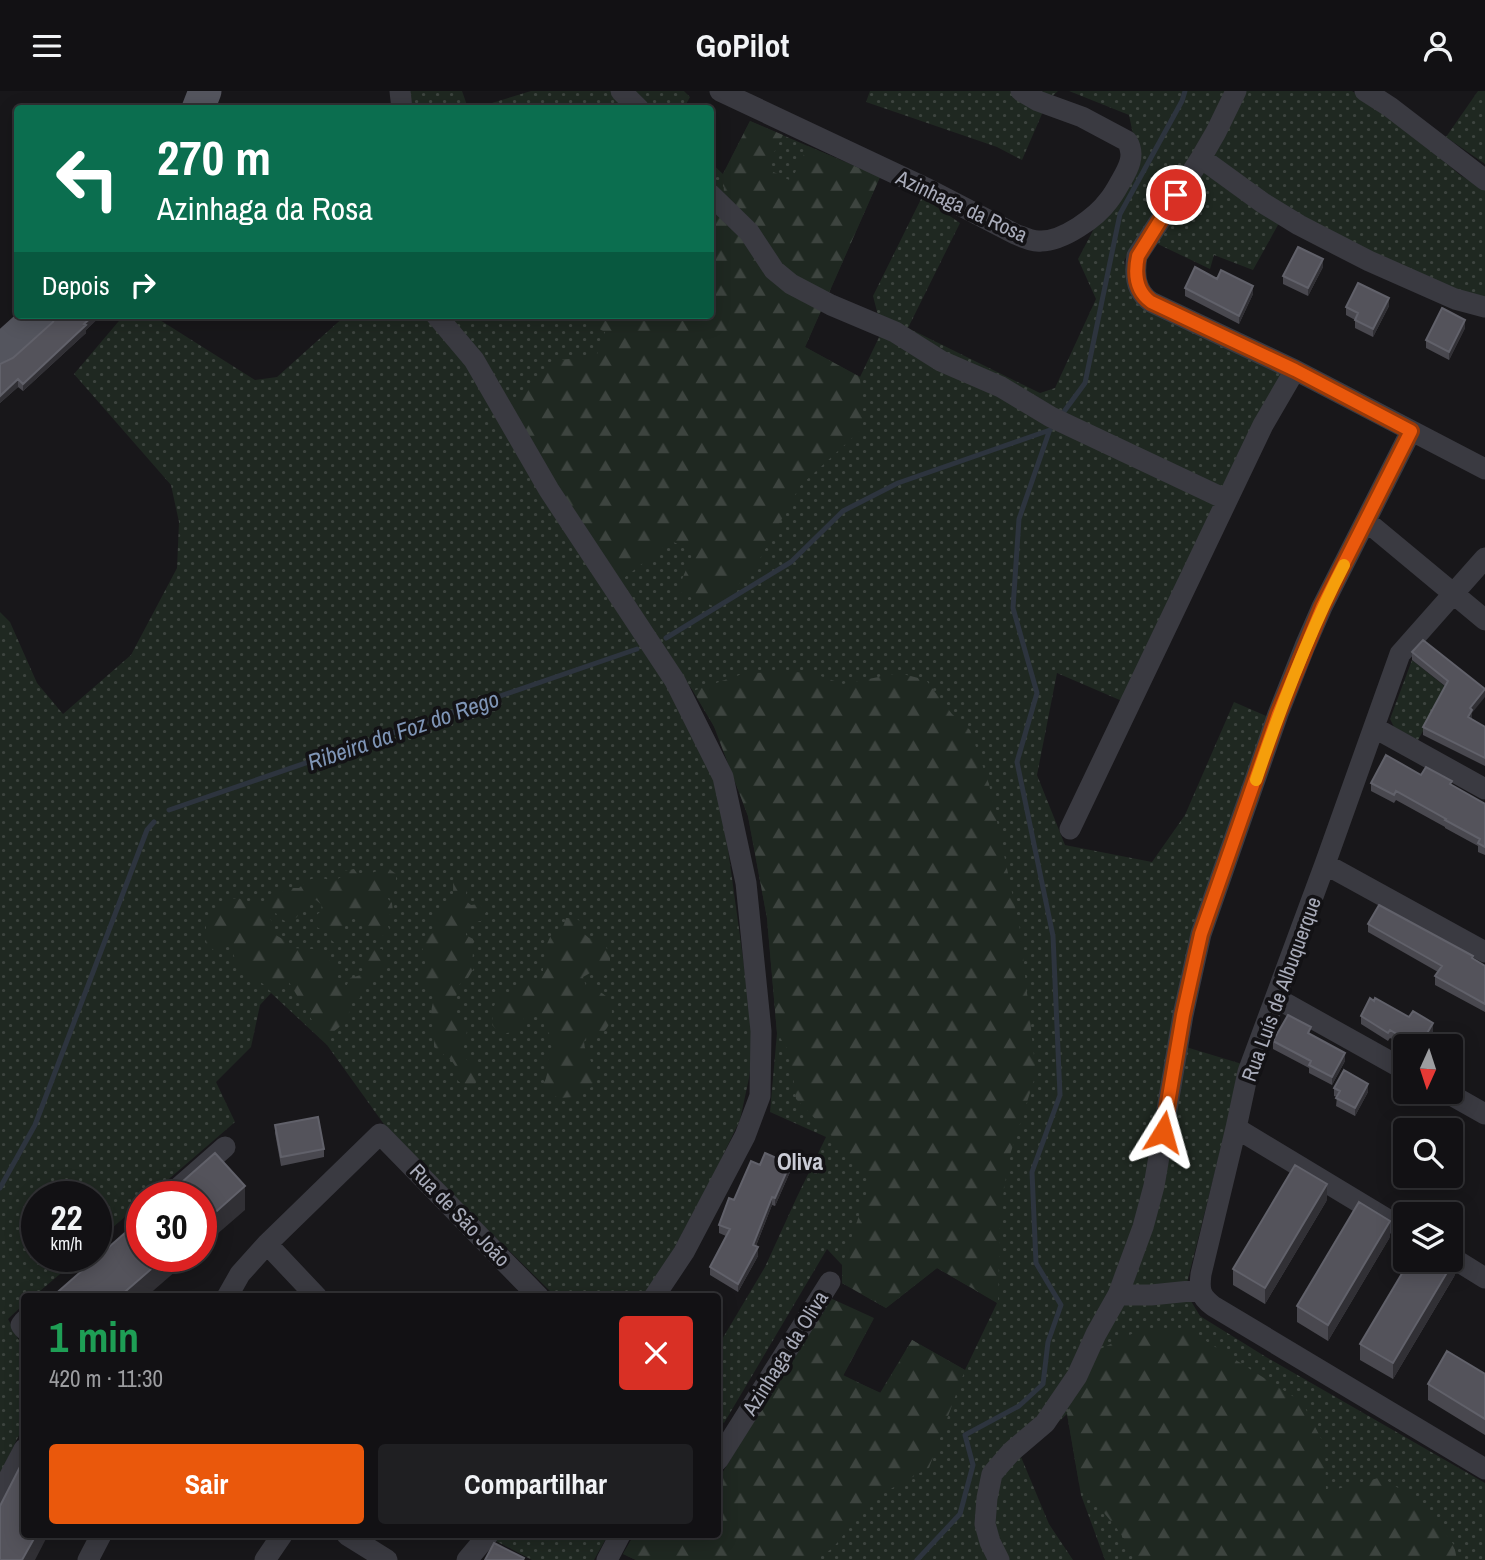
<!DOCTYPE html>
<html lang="pt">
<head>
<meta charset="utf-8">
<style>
	:root { --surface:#121114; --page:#1f1f22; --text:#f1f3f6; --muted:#9c9da0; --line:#313134; --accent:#ea580c }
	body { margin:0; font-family:"Archivo Narrow",sans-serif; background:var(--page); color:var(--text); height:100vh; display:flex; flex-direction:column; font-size:26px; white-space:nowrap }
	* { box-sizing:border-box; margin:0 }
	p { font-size:23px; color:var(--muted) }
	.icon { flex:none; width:38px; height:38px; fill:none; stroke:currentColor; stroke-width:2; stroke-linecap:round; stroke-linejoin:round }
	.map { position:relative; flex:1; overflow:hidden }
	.sheet { position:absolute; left:21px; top:1202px; width:700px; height:245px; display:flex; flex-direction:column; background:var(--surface); border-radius:7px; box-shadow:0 4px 18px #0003,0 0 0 2px var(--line) }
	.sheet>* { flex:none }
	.banner { position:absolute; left:14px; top:14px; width:700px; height:214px; border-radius:7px; box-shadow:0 4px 18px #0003,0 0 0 2px var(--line); background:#0b6e4f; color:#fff; overflow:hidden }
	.needle { width:46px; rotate:183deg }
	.controls { position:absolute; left:1393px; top:943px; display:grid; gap:14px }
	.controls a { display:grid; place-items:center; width:70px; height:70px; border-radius:7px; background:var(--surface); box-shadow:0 4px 18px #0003,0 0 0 2px var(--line); font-size:35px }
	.speed { position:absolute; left:21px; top:1090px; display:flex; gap:14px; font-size:35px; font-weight:700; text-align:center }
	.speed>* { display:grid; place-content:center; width:91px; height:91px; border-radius:50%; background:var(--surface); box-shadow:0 4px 18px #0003,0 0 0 2px var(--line); line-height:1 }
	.speed small { font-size:18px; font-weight:400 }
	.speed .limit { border:10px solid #d22; background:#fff; color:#111 }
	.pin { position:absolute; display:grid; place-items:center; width:60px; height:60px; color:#fff; margin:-30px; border:4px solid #fff; border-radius:50%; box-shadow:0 2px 7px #0007 }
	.me { position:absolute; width:77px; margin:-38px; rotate:8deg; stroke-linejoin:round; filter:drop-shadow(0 0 5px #0008) }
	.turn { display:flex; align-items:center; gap:24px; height:147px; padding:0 28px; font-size:32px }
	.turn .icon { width:91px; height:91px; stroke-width:2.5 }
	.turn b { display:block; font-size:49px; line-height:60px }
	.then { display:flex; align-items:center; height:66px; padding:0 28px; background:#0003; gap:14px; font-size:26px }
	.round { display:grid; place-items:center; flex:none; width:74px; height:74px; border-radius:7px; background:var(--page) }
	.headline { display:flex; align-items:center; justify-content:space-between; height:119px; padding:0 28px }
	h1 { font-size:42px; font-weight:700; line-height:52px; color:#1e9e55 }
	.cta { display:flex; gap:14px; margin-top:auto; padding:14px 28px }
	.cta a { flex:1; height:80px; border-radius:7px; background:var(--accent); color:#fff; font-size:28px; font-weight:700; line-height:80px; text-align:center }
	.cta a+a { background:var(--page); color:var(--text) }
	header { display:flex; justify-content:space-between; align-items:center; height:91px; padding:0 28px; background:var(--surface); font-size:32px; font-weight:700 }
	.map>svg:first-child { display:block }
	.grass { fill:url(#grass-dots) }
	.forest { fill:url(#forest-firs) }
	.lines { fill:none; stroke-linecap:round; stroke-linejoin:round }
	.stream { stroke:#2d343e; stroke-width:5 }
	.minor { stroke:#3a3a41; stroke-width:21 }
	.primary { stroke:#54555e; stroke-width:33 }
	.wall { fill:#49484f }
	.shaded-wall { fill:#313035 }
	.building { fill:#54535b; stroke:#61616a; stroke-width:2 }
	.route-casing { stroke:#983908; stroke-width:18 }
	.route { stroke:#ea580c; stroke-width:12 }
	.slow { stroke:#f59e0b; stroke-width:12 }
	.labels { text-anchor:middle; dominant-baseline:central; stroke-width:7; stroke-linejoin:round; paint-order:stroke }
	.street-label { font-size:21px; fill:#a9acba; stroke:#131215 }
	.water-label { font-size:23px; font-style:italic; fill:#7f95b6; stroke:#131215 }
	.neighbourhood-label { font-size:23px; font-weight:bold; fill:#caccd6; stroke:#131215 }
</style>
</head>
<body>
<header><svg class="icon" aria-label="menu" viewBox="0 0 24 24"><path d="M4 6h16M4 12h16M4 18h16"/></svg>GoPilot<svg class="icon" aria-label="person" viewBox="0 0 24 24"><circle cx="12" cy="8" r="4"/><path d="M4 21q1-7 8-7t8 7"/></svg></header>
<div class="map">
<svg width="1485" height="1469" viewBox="0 0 1485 1469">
	<defs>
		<pattern id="grass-dots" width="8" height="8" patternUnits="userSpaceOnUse" patternTransform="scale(1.75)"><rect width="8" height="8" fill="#1f2821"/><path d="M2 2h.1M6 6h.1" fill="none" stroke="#3d443f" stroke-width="1.8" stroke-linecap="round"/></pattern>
		<pattern id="forest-firs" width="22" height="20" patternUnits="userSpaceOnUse" patternTransform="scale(1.75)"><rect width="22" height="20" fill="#1f2821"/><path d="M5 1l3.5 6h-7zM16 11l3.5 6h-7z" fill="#3d443f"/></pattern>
	</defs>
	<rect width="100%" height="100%" fill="#18171a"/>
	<path class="grass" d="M402,0h60l6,17h-63z
		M531,0h153l6,6 -6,11 -212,1z
		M870,0h188l-10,9 -26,60 -25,-13 -131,-45z
		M1069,0h283l39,25 69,59 25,15v119l-201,-95 -31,56 -39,-15 -4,14 -71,-34 -15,26 7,33 155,76 -164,331 -65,-28 -20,102 28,70 87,17 33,-47 49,-113 39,17 -62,174 -25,154 56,17 -57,227 15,25 66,41 219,126v77h-380l-24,-65 -14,-81 -46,43 28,67 24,36h-437l-13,-6 11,-19h84l156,-217 -31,57 37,18 32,-53 53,30 32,-67 -60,-35 -51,40 -44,-25v-18l-15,-16 -103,174 -6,-5v-72l47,-79 31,-68 30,-62 -56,-25 7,-79 -10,-115 -19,-102 -32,-86 -23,-39 -88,-120 -163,-256h268l1,-152 12,11 27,-53 130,56 -75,170 55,30 22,-46 -9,-35 49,-99 38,26 -52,105 132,65 15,-5 41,-89 -18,-40 58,-110 -7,-34z
		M1478,0h7v73l-39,-27z
		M124,224h28l103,65 22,-3 69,-62h81l39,45 196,317 58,114 34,247 -5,40 -9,42 -26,54 -39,73 -30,50h-89l-165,-163 -64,-89 -56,-52 -11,12 -9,42 -35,35 19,40 -87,75h-6v5l-46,40v-45h-59v60h43l-47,40h-9v7l-16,15 16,31v75l-24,49v-862l10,10 27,61 26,31 68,-59 46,-87 2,-46 -8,-37 -97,-111z
		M1412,569l35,28 -29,52 -24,-13 -4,-8z
		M501,1444h107l-14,25h-62l-36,-19z"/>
	<path class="forest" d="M750,30l33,14 -17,33 25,13 17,-35 72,31 -75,170 55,30 3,51 -63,58 -44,80 -20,21 -23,19 -36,-15 17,-40 -23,-10 -56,44 -106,-177 47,-48 40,-3 9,-25 -23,-12 -1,-5h129l1,-124 13,2 -1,-19z
		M809,581l34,12 56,-11 27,7 26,34 18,16 19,54 31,146 16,144 -27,84 -9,57 -2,88 -61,-35 -51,40 -44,-25v-18l30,-87 -76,-79 -6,-46 -13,-20 -10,-115 -19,-102 -35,-92 -20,-33 52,-18z
		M388,777l8,6v13l-8,4v8l4,4 1,9 -7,6 1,6 3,7 -12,8 -6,-4c-4,-13 -8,-16 -21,-18l-8,7 3,7 -1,9 -8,5 -8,-7v-4l-16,-9v-7l7,-6 2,-7 -6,-5 -4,1 -3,6h-8c-1,10 -6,13 -16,14l-7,-4 -2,-4 -6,3 4,18 12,7 5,7 24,1c9,11 18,9 24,24l-4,6 3,7 8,1 4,-9 11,-3c4,-8 3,-15 6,-23l8,-4 7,1 4,10c-3,8 -8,13 -10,21l-12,6 -4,12 -9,6c-1,13 -7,20 -18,28l-2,7 -4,6 -40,-66 -15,14 -10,-10 -9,-1 -7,-12 -10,-8 -5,-15 -6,-1 -10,5 -9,-7v-23l4,-8 11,-2c6,-11 15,-18 26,-8l8,1 9,-3 24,-13h11l9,-8 10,-3 16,4 7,-4 2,-6 11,-2 4,6c15,0 17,-5 30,-7z
		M460,788l8,9 -2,5v8l5,4 9,-1 6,8 -5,9 -9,1 -6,4v9l7,4c1,10 -2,20 1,29l-6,10 -7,3c-7,17 -10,37 6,50l-4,20 3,8 9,7 3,13 -4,7 -10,-1 -6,-4c0,-21 -10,-22 -24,-34v-12l2,-9c-8,-9 -4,-20 -1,-31 -12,-6 -16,-10 -17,-23l7,-6 1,-11 -4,-7v-8c20,-7 8,-21 19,-34 2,-3 7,-4 10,-7 3,-4 2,-12 2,-17z
		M566,827h10l7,6v9l6,5 10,-3 8,4 -1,8 4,9v14l-6,6 -12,-4 -9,5 3,9c7,3 16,6 21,11 9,11 5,31 -7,37 -2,0 -11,2 -12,2l-4,6c1,17 19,28 8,45l-11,3 -8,7 -14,1 -12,-5 -5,-7c6,-9 6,-15 3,-24l7,-6 4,-10 -18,-32h-13l-3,10 -8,8 -13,2 -9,-9 1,-16 5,-13 13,-4 11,-12h14l7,-5v-12l5,-10 -1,-9 5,-11 10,-3z
		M828,1206l46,21 -31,58 38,17 31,-53 53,30 -36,98 -55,30 -42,51 -21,11h-175l-13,-6 11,-19h84v-55z
		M1142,1238h45l115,73 23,44 1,46 56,-15 44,30 28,38 3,15h-318l-24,-34 -36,-43 -12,-70 31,-63z"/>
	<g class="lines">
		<path class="stream" d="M1060,326l25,-34 35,-169 62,-113 3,-10
			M666,547l125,-76 52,-51 55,-28 152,-53
			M169,719l468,-161
			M0,1097l35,-63 112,-295 7,-8
			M917,1469l43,-46 13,-49 -8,-30 54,-29 24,-22 5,-42 13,-37 -25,-42 -4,-91 28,-77 -7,-159 -36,-174 20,-69 -24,-85 6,-89 30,-87"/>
		<path class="minor" d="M400,0l2,18
			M621,0l18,18
			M720,0l208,98 87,45c8,3 17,8 26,7 22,0 55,-23 68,-41 5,-6 8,-12 12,-19 7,-12 15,-26 6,-40l-45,-24 -44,-16 -17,-10
			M1236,0l-20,41 -15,26 -64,98c-3,18 -2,35 14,46l144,68 190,99
			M1365,0l25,16 95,73
			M1201,67l62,45 36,22 70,36 86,38 30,8
			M710,103l39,38 25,38 17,14 40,21 64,27 46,29 60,26 50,30 176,83
			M436,224l38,45 75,130 126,191 48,96 23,106 15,148 -1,65 -15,40 -61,116 -30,45
			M1366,430l119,99
			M1485,467l-85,96 -75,210 -77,208 -12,56 -35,146c-2,16 -1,22 12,32l272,163
			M1375,637l110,61
			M1070,738l193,-404 32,-55
			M1325,773l160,88
			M1276,907l129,72
			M1446,1001l39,22
			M1236,1037l169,102
			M168,1106l57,-50
			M267,1153l50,53
			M1451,1166l34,21
			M1118,1204l25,-68 11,-41 29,-171 18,-81 77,-220 27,-68 17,-39 89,-176
			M227,1206l13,-23 27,-30 113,-110 159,163
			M24,1230l-3,4 3,4
			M718,1369l112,-178
			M0,1404l24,-46
			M347,1444l40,25
			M88,1469l13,-25
			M265,1469l17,-25
			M467,1469l21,-25
			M607,1469l13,-25
			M999,1469l-9,-18 -5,-18 2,-26 5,-24 19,-22 34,-29 32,-47 19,-42 22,-39h33l49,-5"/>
		<path class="primary" d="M198,18l7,-18
			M0,260l40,-36"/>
	</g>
	<path class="wall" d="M1323,176l-15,29 -25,-12v-8z
		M1217,188l36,15 -14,30 -54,-28v-8z
		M1389,215l-16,31 -18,-9v-8l-9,-5v-8z
		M101,224l-15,15v3l-63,58 -5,-4 -18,16v-39z
		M1465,237l-16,32 -23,-12v-8z
		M1423,549l49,73v6l13,8v39l-62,-31v-8l22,-41 -33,-26v-8z
		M1421,684l31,10 33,19v51l-7,-3v-6l-33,-18v-1l-49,-27 -2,3 -23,-12v-8z
		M1368,833l105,35 12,7v46l-50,-27v-9l3,-4 -70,-40z
		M1361,925l72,15 -9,16h-19l-15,-9 -2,3 -27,-17z
		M1311,944l34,26 -13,24 -23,-12v-5l-36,-19v-8z
		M1334,997l34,4 -13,24 -19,-10 1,-9 -3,-1z
		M275,1034l49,24v8l-43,9 -6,-33z
		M760,1074l30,7 -15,34 -3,-1 -16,41 2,10 -20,36 -28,-17v-8l16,-31 -7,-3v-8l15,-25z
		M1327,1109l-62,104 -32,-19v-16z
		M1390,1146l-62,104 -31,-19v-16z
		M1455,1184l-62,104 -33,-19v-16z
		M1485,1283v61l-57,-35v-16z"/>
	<path class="shaded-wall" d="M1323,168v8l-15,29v-8z
		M1253,195v8l-14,30v-8z
		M1389,207v8l-16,31v-8z
		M94,224l7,1 -15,14v3l-63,58v-7z
		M1465,229v8l-16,32v-8z
		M18,288v8l-18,16v-7z
		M1485,598v8l-13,16v5l-4,8 2,-18z
		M1433,932v8l-9,16h-5z
		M1345,962v8l-13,24v-8z
		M1368,993v8l-13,24v-8z
		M790,1073v8l-15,34v-8z
		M1327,1093v16l-62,104v-16z
		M245,1095v24l-44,38v-23z
		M772,1106v8l-19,48v-8z
		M1390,1130v16l-62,104v-16z
		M758,1156v9l-20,36v-8z
		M165,1166h27l-46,40h-27z
		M1455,1168v16l-62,104v-16z
		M36,1444h12l-13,25h-13z"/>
	<path class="building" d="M1298,156l25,12 -15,29 -25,-12z
		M1195,176l22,12 4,-9 32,16 -14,30 -54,-28z
		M1358,192l31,15 -16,31 -18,-9 3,-7 -12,-6z
		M1442,217l23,12 -16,32 -23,-12z
		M56,224h38l-10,9 2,1 -63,59 -5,-5 -18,17v-32l13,-6 40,-36z
		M1423,549l62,49 -15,19 2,2 -4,7 17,10v31l-62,-31 25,-46 -36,-29z
		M1386,664l35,20 5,-8 26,14 -2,3 35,20v43l-7,-4 2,-4 -35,-19 1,-1 -50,-28 -2,4 -23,-12z
		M1379,814l94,51 -1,2 13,8v38l-50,-28 7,-10 -74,-42z
		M1370,907l4,3 1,-3 34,19 4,-6 20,12 -14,24 -29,-17 -2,3 -27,-17z
		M1288,924l23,12 -3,6 37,20 -13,24 -23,-12 2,-4 -38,-20z
		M1344,979l24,14 -13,24 -19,-10 4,-7 -6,-3z
		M318,1026l6,32 -43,8 -6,-32z
		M215,1062l30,33 -44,39v-28h-36z
		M765,1062l25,11 -15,34 -3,-1 -19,48 5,2 -20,37 -28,-17 20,-38 -11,-4 10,-27 5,2 17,-39 9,4z
		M1295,1074l32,19 -62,104 -32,-19z
		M1359,1111l31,19 -62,104 -31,-19z
		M142,1127v39h23l-46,40h-67z
		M1451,1166l4,2 -62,104 -33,-19 50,-84h41z
		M677,1202l7,4h-9z
		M1447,1260l38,23v45l-57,-35z
		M24,1368v76h12l-14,25h-22v-54z
		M494,1452l30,15 -1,2h-38z"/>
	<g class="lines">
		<defs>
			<path id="route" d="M1163,1041l20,-117 18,-81 77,-220 44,-107 89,-176 -116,-61 -144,-68c-15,-11 -17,-28 -13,-46l38,-61"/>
		</defs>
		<use href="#route" class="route-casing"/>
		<use href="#route" class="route"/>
		<path class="slow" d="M1256,689c25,-74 52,-146 88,-215"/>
	</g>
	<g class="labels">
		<g class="street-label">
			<text transform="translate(962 115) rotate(25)">Azinhaga da Rosa</text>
			<text transform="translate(1281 898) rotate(-70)">Rua Luís de Albuquerque</text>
			<text transform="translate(460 1124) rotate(46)">Rua de São João</text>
			<text transform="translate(785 1262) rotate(-58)">Azinhaga da Oliva</text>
		</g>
		<g class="water-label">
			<text transform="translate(403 639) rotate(-19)">Ribeira da Foz do Rego</text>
		</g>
		<g class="neighbourhood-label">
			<text x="800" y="1070">Oliva</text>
		</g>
	</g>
</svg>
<div class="controls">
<a><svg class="needle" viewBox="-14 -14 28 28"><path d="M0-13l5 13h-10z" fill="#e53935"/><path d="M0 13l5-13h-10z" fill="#9c9da0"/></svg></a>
<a><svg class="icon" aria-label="search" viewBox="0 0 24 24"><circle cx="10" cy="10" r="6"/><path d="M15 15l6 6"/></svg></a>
<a><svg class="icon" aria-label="layers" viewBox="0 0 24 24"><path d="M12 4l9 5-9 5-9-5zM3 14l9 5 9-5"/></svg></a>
</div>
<div class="speed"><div>22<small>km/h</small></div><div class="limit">30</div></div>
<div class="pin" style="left:1176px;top:104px;background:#d93025"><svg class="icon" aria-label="arrive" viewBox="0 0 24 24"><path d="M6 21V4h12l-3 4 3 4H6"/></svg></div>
<svg class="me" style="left:1163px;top:1041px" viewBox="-20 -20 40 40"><path d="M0-17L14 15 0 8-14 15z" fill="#ea580c" stroke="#fff" stroke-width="4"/></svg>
<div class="banner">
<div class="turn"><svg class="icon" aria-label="left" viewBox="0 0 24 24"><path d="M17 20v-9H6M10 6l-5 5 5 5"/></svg><div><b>270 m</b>Azinhaga da Rosa</div></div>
<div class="then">Depois<svg class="icon" aria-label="right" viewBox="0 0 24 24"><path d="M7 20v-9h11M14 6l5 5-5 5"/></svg></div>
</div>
<section class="sheet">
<div class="headline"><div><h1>1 min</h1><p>420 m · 11:30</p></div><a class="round" style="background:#d93025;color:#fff"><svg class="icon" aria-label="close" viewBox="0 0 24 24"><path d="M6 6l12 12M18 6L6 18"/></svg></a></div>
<div class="cta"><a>Sair</a><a>Compartilhar</a></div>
</section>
</div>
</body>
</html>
